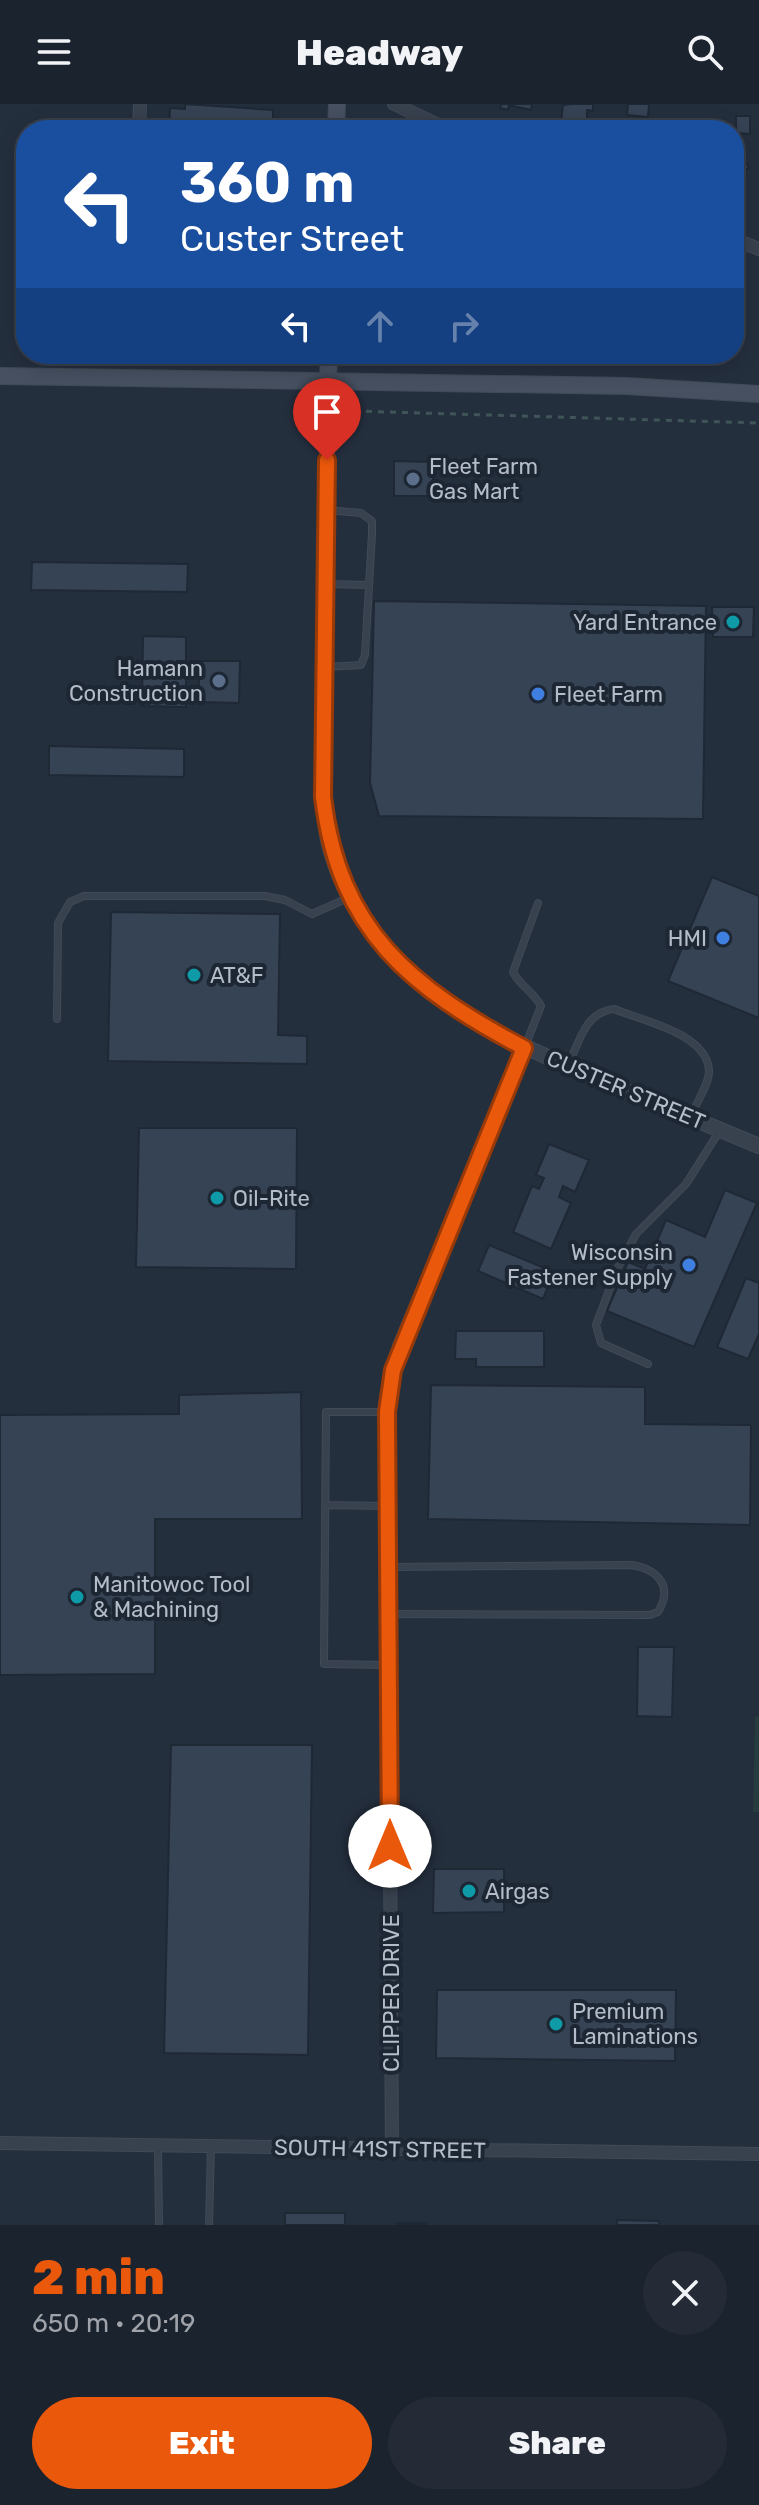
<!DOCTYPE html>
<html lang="en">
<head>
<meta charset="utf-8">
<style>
	:root { --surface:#1b232e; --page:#242b36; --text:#f1f3f6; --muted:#a0a4aa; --line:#39404a; --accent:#ea580c }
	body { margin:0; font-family:Rubik,sans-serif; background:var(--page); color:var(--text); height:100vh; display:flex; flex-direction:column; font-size:30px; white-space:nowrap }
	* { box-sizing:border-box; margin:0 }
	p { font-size:26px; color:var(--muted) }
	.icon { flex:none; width:44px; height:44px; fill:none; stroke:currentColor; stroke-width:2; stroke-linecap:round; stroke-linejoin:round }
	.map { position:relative; height:2121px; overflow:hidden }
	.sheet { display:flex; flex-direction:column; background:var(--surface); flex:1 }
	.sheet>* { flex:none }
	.hud { position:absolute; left:16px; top:16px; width:728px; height:244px; border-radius:32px; box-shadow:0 4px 20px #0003,0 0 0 2px var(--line); background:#1a4fa0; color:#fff; overflow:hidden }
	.pin { position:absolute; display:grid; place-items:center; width:68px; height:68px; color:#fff; margin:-82px -34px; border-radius:50% 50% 50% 0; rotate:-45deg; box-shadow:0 0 8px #0007 }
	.pin .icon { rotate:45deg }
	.me { position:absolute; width:88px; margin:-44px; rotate:0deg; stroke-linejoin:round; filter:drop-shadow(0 0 6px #0008) }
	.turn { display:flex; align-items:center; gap:28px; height:168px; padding:0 32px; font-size:36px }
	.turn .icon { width:104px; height:104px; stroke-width:2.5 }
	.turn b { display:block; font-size:56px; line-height:68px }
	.lanes { display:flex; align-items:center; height:76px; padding:0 32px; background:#0003; justify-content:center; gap:40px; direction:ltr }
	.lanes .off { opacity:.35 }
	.round { display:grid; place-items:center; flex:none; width:84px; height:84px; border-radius:42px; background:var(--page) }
	.summary { display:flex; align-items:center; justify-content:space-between; height:136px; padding:0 32px }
	h1 { font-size:48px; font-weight:800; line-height:60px; color:var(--accent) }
	.primary-button { display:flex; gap:16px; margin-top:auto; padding:16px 32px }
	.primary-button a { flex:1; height:92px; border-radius:48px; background:var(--accent); color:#fff; font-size:32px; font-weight:800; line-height:92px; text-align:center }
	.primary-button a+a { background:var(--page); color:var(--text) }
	header { display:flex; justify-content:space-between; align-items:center; height:104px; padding:0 32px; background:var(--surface); font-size:36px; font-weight:800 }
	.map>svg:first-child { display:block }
	.green { fill:#263c3f }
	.building { fill:#364354; stroke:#1f2835; stroke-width:2 }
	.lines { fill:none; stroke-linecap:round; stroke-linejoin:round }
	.service-casing { stroke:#414a57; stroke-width:8 }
	.minor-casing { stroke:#414a57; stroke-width:14 }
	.tertiary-casing { stroke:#414a57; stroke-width:16 }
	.secondary-casing { stroke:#414a57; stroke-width:18 }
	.path { stroke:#3f5557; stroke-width:3; stroke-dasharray:6 6; stroke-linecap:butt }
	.service { stroke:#38414e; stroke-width:6 }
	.minor { stroke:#38414e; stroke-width:12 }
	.tertiary { stroke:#38414e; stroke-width:14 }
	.secondary { stroke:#465061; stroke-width:16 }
	.route-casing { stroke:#983908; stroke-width:20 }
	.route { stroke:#ea580c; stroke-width:14 }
	.service-dot { fill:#5c6f8a; stroke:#1d2633; stroke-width:3 }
	.culture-dot { fill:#0f9aa8; stroke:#1d2633; stroke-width:3 }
	.shop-dot { fill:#3f7fe0; stroke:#1d2633; stroke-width:3 }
	.labels { text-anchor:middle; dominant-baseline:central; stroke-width:8; stroke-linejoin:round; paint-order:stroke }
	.poi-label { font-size:22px; fill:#b4bcc9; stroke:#1d2633; text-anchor:start }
	.street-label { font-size:22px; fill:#b4bcc9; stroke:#1d2633 }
</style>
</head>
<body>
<header><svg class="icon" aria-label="menu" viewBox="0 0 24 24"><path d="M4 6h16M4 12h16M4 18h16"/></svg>Headway<svg class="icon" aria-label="search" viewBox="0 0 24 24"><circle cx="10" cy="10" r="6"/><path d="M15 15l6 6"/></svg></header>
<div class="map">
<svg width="759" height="2121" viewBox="0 0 759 2121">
	<rect width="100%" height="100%" fill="#242f3e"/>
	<path class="green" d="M759,1612v96h-6l2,-95z"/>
	<path class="building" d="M185,0l88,6v20h-104l1,-22 15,1z
		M501,0h31l-1,6 -22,-5 -1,5 -8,-2z
		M572,0h21v7l-6,-1v9h-7l-1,4 -18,-1 2,-17z
		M628,0h21l-1,13 -21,-2z
		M736,12h14v18l-14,-1z
		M634,19l36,2v5h-36z
		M734,44l15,19 -15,13z
		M394,357l39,1v34h-39z
		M32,458l156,2 -1,28 -156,-2z
		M374,497l332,5 -3,213 -324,-3 -9,-33z
		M712,503h42l-1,30h-40z
		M143,532l43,1v70l-44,-1z
		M200,557h40l-1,42 -41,-1z
		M49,642l135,3v28l-135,-2z
		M712,773l47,19v122l-91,-37z
		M111,808l169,2 -2,121 29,1v28l-199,-3z
		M139,1024h158l-1,141 -160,-2z
		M549,1040l40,16 -14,32 -12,-6 -4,11 12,6 -20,46 -38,-17 19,-46 7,3 5,-11 -8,-3z
		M725,1086l32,13 -63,144 -87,-36 21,-49 17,7 21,-49 39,17z
		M489,1141l65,27 -11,27 -65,-28z
		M746,1174l13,5v51l-11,25 -31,-12z
		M456,1227h88v36h-68v-8h-21z
		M431,1281l214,2v37l106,1 -1,100 -322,-6z
		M301,1288l1,127h-147v155l-155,1v-260l179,-1v-19z
		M638,1543h36l-2,70 -35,-1z
		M171,1641h141l-4,310 -144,-2z
		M434,1765h70v43l-71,1z
		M437,1886h239l-1,71 -239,-3z
		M285,2109h60v12h-60z
		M617,2116l42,1v4h-42z
		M396,2119h31v2h-31z"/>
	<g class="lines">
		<defs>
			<path id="service" d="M326,480l43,1
				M326,563l35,-2 4,-10 7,-121v-13l-11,-8 -35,-3
				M57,915l1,-96 12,-21 14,-6h181l20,4 27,14 36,-16
				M526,940l15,-38c-8,-15 -20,-19 -28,-34l25,-69
				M568,962c11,-24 17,-54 46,-57 29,12 92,24 95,61 1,13 -13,33 -18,46
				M648,1260l-47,-21 -5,-18 21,-56 19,-35 50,-50 34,-54
				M387,1308h-61l-2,252 65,1
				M325,1401l63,1
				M389,1510l261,1 8,-3c16,-26 -1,-43 -26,-47l-243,2
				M158,2042l1,79
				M209,2121l2,-79"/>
			<path id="minor" d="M394,0l55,26
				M139,26l1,-26
				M734,135l25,10
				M0,2039l759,11
				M392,2045l-5,-737 12,-66 125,-298"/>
			<path id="tertiary" d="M328,277l-5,416c2,15 2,33 6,48 35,130 149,183 262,231 56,23 112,47 168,70"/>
			<path id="secondary" d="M336,26l1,-26
				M0,272l626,10 133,8
				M328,277l1,-27"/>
		</defs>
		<use href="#service" class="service-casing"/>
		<use href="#minor" class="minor-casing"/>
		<use href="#tertiary" class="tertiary-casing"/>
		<use href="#secondary" class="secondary-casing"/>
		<path class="path" d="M354,307l405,12"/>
		<use href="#service" class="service"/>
		<use href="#minor" class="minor"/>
		<use href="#tertiary" class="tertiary"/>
		<use href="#secondary" class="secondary"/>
	</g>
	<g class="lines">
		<defs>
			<path id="route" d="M327,356l-4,337c16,134 88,191 201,251l-131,322 -6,42 3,434"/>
		</defs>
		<use href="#route" class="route-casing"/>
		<use href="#route" class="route"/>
	</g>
	<g class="service-dot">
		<circle cx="413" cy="375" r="8"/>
		<circle cx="219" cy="577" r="8"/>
	</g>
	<g class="culture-dot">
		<circle cx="733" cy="518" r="8"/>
		<circle cx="194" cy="871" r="8"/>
		<circle cx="217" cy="1094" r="8"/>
		<circle cx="77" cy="1493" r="8"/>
		<circle cx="469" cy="1787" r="8"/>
		<circle cx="556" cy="1920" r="8"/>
	</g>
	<g class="shop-dot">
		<circle cx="538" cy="590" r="8"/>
		<circle cx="723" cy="834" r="8"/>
		<circle cx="689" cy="1161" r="8"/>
	</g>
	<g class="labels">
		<g class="poi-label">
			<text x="429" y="362">Fleet Farm<tspan x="429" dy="25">Gas Mart</tspan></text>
			<text x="717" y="518" text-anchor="end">Yard Entrance</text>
			<text x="203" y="564" text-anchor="end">Hamann<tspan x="203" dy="25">Construction</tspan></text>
			<text x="554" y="590">Fleet Farm</text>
			<text x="707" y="834" text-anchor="end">HMI</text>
			<text x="210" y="871">AT&amp;F</text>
			<text x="233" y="1094">Oil-Rite</text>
			<text x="673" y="1148" text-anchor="end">Wisconsin<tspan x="673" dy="25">Fastener Supply</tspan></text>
			<text x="93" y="1480">Manitowoc Tool<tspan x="93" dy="25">&amp; Machining</tspan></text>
			<text x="485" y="1787">Airgas</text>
			<text x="572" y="1907">Premium<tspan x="572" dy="25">Laminations</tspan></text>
		</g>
		<g class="street-label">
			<text transform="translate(626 986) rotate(23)">CUSTER STREET</text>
			<text transform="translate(391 1889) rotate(-90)">CLIPPER DRIVE</text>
			<text transform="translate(380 2045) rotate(1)">SOUTH 41ST STREET</text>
		</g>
	</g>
</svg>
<div class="pin" style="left:327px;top:356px;background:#d93025"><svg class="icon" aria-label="arrive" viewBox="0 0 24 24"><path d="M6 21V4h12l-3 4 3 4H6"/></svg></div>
<svg class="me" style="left:390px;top:1742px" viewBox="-20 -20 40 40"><circle r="19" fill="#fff"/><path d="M0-13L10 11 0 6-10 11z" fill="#ea580c"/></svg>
<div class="hud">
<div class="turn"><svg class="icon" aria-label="left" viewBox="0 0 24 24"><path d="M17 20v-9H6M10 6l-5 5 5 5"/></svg><div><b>360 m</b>Custer Street</div></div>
<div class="lanes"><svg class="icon" aria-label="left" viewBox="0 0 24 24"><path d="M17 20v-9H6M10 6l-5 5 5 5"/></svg><svg class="icon off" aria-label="ahead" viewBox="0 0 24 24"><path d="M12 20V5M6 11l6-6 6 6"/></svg><svg class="icon off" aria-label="right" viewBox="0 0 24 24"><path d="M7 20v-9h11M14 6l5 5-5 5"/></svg></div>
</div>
</div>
<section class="sheet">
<div class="summary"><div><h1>2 min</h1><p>650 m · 20:19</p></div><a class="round"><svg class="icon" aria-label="close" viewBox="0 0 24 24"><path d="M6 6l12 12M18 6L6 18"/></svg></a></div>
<div class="primary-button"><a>Exit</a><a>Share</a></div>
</section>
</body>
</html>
